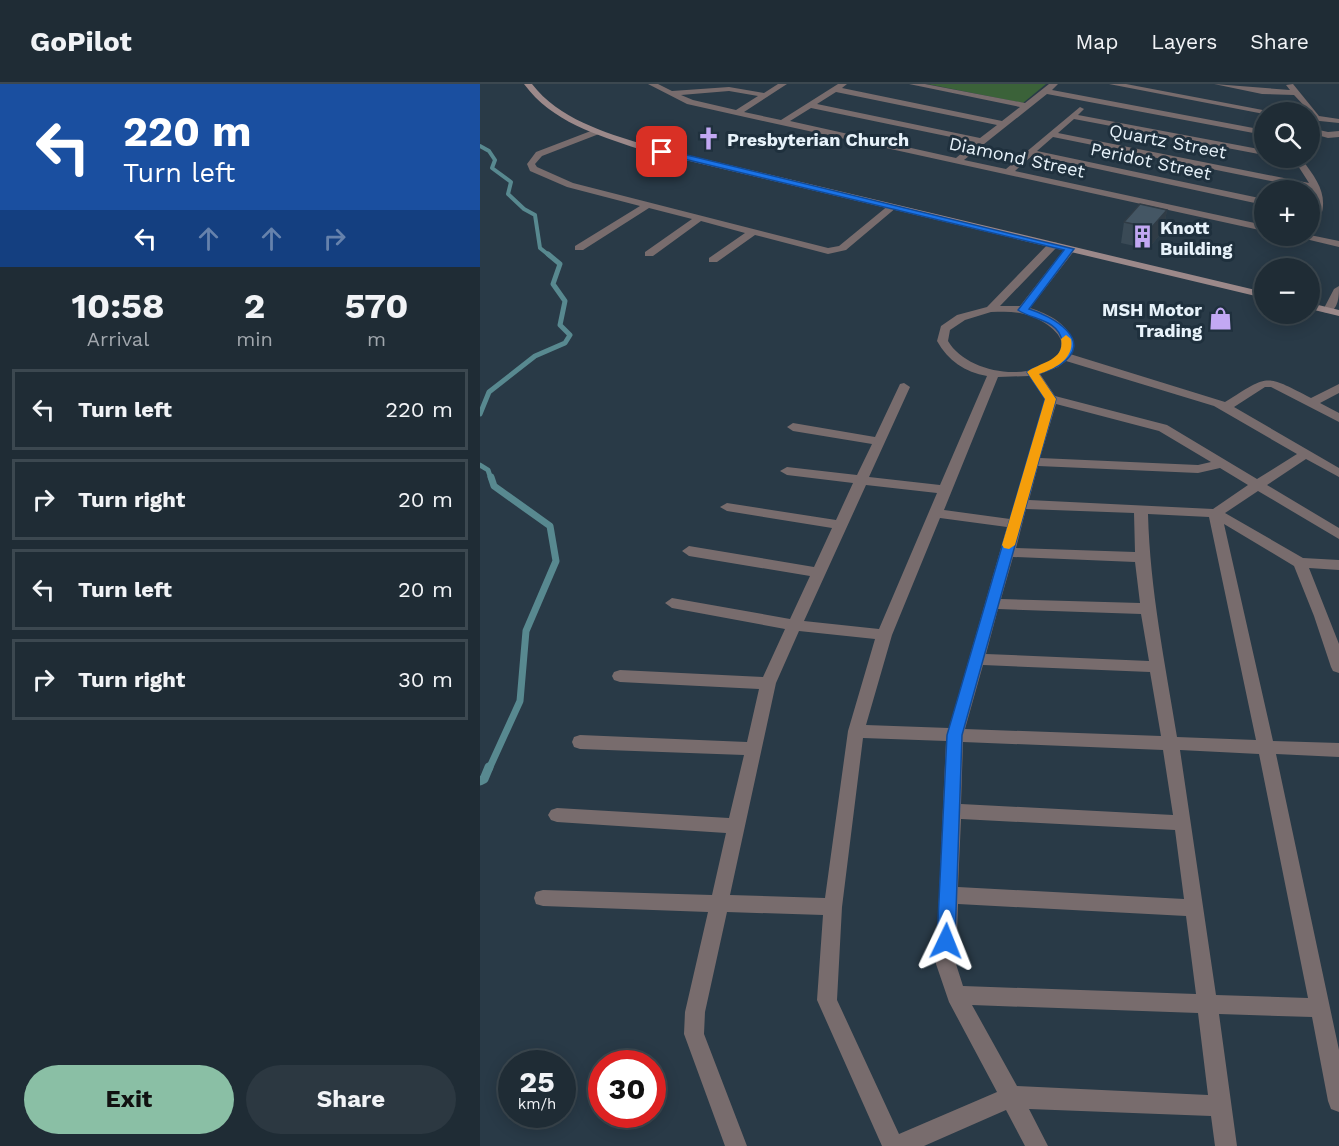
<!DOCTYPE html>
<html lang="en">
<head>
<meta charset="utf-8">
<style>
	:root { --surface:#1f2c35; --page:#2c3841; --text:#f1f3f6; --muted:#a1a7ad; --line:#3c4850; --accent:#8abfa5 }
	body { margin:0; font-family:"Work Sans",sans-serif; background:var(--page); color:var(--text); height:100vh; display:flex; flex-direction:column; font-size:22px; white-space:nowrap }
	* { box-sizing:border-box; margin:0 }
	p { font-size:20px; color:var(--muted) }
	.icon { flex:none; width:33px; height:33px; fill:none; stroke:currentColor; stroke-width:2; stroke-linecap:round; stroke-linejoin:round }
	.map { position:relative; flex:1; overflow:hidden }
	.drawer { display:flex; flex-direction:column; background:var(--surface); width:480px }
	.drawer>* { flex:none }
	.guide { background:#1a4fa0; color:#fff; overflow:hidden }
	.controls { position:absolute; left:774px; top:18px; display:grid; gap:12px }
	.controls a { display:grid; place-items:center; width:66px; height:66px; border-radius:50%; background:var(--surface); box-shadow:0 3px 15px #0003,0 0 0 2px var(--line); font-size:30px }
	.speed { position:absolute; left:18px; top:966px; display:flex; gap:12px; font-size:30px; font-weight:700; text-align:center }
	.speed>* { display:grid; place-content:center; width:78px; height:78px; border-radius:50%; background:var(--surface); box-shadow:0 3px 15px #0003,0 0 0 2px var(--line); line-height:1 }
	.speed small { font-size:15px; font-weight:400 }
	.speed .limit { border:9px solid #d22; background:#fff; color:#111 }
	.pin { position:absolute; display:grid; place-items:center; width:51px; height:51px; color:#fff; margin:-26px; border-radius:12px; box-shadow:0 3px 9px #0006 }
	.me { position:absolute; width:66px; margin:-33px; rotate:2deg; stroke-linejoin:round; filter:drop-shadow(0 0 4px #0008) }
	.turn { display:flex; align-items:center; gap:21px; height:126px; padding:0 24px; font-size:27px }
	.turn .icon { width:78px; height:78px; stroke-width:2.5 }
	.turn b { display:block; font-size:42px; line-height:51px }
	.lanes { display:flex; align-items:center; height:57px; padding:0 24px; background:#0003; justify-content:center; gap:30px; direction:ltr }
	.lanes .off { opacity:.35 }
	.eta { display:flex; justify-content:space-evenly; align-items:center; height:102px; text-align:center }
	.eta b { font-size:36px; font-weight:700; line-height:42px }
	.primary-button { display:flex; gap:12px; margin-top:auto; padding:12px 24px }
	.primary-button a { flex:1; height:69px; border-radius:36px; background:var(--accent); color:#111; font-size:24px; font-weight:700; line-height:69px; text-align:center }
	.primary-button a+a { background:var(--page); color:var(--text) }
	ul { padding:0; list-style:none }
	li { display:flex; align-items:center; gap:18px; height:81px; margin:0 12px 9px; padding:0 12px; border:3px solid var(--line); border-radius:0px }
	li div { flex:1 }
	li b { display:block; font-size:22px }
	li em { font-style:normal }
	header { display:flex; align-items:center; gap:36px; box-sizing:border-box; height:84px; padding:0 30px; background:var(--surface); border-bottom:2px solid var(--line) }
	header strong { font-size:28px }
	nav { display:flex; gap:33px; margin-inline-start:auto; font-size:21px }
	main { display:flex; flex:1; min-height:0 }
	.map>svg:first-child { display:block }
	.green { fill:#3b6239 }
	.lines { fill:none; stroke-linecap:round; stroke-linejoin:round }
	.stream-far3 { stroke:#588990; stroke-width:4 }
	.stream-far2 { stroke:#588990; stroke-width:5 }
	.stream-far1 { stroke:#588990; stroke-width:7 }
	.stream { stroke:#588990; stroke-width:9 }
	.street { fill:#786c6d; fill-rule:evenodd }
	.secondary { fill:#9c898a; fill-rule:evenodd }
	.wall { fill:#3a4a56 }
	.shaded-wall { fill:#303c46 }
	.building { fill:#445664; stroke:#303c46; stroke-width:1.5 }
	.route { fill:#1a73e8; stroke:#114b97; stroke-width:1.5 }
	.slow { fill:#f59e0b }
	.labels { text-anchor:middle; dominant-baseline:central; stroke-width:6; stroke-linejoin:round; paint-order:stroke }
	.far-poi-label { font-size:18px; font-weight:bold; fill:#e7f2fa; stroke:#1f303d; text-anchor:start }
	.far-street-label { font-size:18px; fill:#e7f2fa; stroke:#1f303d }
</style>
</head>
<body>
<header>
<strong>GoPilot</strong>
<nav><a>Map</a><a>Layers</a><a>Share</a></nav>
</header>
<main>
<section class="drawer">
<div class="guide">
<div class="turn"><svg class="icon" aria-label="left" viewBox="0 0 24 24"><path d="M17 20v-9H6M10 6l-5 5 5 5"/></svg><div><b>220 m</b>Turn left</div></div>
<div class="lanes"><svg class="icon" aria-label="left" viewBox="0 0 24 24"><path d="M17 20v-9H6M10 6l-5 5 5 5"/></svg><svg class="icon off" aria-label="ahead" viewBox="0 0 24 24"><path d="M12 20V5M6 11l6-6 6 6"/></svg><svg class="icon off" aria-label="ahead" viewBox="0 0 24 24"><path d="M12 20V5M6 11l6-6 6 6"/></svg><svg class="icon off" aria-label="right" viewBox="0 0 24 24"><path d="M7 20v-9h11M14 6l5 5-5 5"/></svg></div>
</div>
<div class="eta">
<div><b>10:58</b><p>Arrival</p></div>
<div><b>2</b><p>min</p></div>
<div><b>570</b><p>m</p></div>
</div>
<ul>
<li><svg class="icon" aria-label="left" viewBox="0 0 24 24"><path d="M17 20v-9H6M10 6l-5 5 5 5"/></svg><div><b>Turn left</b></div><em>220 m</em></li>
<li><svg class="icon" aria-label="right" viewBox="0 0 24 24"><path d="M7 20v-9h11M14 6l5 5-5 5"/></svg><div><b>Turn right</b></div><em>20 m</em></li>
<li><svg class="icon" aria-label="left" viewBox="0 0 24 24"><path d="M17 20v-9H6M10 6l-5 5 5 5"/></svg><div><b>Turn left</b></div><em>20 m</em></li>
<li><svg class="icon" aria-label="right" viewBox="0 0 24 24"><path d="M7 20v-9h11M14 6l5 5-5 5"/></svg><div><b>Turn right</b></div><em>30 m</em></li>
</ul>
<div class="primary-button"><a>Exit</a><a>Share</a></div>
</section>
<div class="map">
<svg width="859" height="1062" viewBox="0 0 859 1062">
	<rect width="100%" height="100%" fill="#293a47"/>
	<path class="green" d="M447,0h119l-23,19z"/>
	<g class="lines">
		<path class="stream-far3" d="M0,62l9,5 6,9 -3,8 19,14 -3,12 16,15 11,6 5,33 10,8"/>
		<path class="stream-far2" d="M0,330l9,-22 46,-36 30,-13 5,-8 -10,-10 5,-24 -12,-17 7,-20 -12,-10
			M0,381l8,5 3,9"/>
		<path class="stream-far1" d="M9,685l31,-68 6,-70 30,-70 -6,-35 -56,-40 -3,-9"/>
		<path class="stream" d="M0,697l4,-2 5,-12"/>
		<path class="street" d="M168,0h10l14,7 57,-4 35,6 14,-9h9l-43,28 37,8 57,-36h9l-5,4 160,33 18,-14 -111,-23h16l100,19 24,-19h9l-6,6 212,40v5l-217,-41 -83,66 42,9 74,-62 4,2 -6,6 186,35v5l-190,-36 -16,14 251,50 -16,-25h8c21,28 31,43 12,75l-3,1c0,-18 8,-25 1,-45l-258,-52 -16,14 227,48v6l-231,-50 -18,16 249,54v6l-528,-116 -49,-11zM249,7l29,5 -22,14 -43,-10 -12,-5zM356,8l161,33 -17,13 -163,-34zM331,24l164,34 -19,16 -166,-37z
			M629,0h17l147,28 -9,2z
			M734,0l76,6 -4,-5 7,-1 26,32 20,3v4l-29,-3v-8l-16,-17 -32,-1z
			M830,44l18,4 11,-1v6l-11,1 -18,-5z
			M116,45l3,1v4l-57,22 -7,8 2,3 36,16 255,65 11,-2 50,-41 8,2 -51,43 -18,4 -73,-19 -38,27h-8v-4l36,-25 -44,-12 -48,35h-8v-4l47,-33 -43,-11 -66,42h-8v-4l65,-40 -73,-19 -37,-16 -3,-7 9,-12z
			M830,151l29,6v6l-46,-11z
			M573,158l4,1v4l-57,59h20l46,-59h8v4l-44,57c20,6 51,22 40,46l155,48c45,-28 39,-28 86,-4l28,-14v9l-19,10 19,10v9l-68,-35h-6l-31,20 105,61v9l-33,-18 -39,26 72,43v11l-81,-48 -33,22 78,45 36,2v10l-30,-2 30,76v29l-6,-2 -2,-4 -17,-51 -20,-50 -70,-42 49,217 66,2v14l-63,-3 63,296v62l-8,-3 -3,-8 -16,-84 -93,-3 18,132h-22l-4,-30 -182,-7 19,37h-23l-19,-36 -82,36h-42l-65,-146 6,-85 -96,-3 -22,100 -1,22 43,112h-22l-41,-112 1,-22 23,-100 -165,-6 -7,-2 -2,-6 2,-6 7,-2 169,5 14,-62 -169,-11 -6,-2 -3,-5 3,-5 6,-2 172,10 15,-63 -164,-6 -6,-2 -2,-5 2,-5 6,-2 167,7 12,-53 -139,-7 -6,-2 -2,-4 2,-4 6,-2 143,7 22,-48 -113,-21 -7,-5 7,-5 118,21 20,-43 -121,-20 -7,-5 7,-5 125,21 18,-39 -105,-17 -7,-4 7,-4 109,17 17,-37 -66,-8 -7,-4 7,-4 70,8 15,-31 -79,-13 -6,-4 6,-4 82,14 25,-53 4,-1 6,4 -41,90 71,8 47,-109c-22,-4 -39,-15 -50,-35l4,-15 16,-11 30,-8 62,-64zM511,228c11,0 22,-1 33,2 17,4 54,25 30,45 -28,24 -88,13 -106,-18l2,-11 15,-10zM586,277l148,45 83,48 -40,25 -90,-54 -112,-29 -15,-22 18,-7zM549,292l16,23 -35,120 -66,-9 54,-133zM576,320l103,27 52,31 -13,3 -158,-7zM558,382l160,7 22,-5 28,17 -35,24 -184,-9zM386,401l71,8 -58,136 -75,-8zM546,425l108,4 1,39 -119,-4zM668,430l61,3 47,223 -79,-3c-12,-74 -27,-147 -29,-223zM460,434l67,9 -58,201 -83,-3 26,-90zM533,473l122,5 5,41 -139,-4zM518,525l143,5 8,47 -163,-7zM319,547l76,8 -27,92 -23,167 -95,-3 46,-212zM503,581l167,7 11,64 -196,-7zM383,654l83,3 -10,223 13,38 48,90 -98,42 -62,-134 5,-93zM483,658l200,8 10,65 -212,-11zM700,666l79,4 49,244 -92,-3zM481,735l214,11 9,69 -226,-12zM478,820l228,12 10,78 -233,-8 -7,-22zM492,921l226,8 10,82 -191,-9z
			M859,202c0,10 0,23 -11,27l-4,-1 -1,-2 11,-21z"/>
		<path class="secondary" d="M44,0h8c27,35 72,48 113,61l619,147v6l-625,-149c-42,-14 -87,-27 -115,-65z
			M830,219l29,7v6l-29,-7z"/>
	</g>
	<path class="wall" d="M687,126l-4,21 -15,18 -27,-6 3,-21z"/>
	<path class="shaded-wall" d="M687,126l-4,21 -15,18 3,-21z"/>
	<path class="building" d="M660,120l27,6 -16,18 -27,-6z"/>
	<path class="route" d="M182,65l412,100 -45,60c22,7 68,31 31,56 -6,4 -15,6 -22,9l18,25 -94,336 -7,206 -2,6 -7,2 -6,-2 -3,-6 10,-206 98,-336 -18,-27c7,-6 17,-6 25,-11 7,-5 11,-12 10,-20 -4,-22 -30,-21 -44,-31l46,-60 -405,-97 -1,-1z"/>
	<path class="slow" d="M586,251l5,4c4,19 -16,30 -32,35l17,25 -41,146 -6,4 -5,-1 -2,-3 43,-146 -18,-27c13,-10 38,-11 34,-33z"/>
	<defs>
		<symbol id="church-bare" viewBox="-9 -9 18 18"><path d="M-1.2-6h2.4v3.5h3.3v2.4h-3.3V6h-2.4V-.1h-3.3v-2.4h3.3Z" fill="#c2a8f3" stroke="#1f303d" stroke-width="2.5" paint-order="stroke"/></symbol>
		<symbol id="building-bare" viewBox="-9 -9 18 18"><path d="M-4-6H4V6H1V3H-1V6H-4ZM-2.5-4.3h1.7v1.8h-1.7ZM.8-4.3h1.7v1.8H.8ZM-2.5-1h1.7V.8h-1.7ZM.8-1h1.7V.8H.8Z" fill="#c2a8f3" stroke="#1f303d" stroke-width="2.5" paint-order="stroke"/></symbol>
		<symbol id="shop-bare" viewBox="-9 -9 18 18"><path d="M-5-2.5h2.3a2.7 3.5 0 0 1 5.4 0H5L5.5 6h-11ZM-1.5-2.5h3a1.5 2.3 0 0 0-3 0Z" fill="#c2a8f3" stroke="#1f303d" stroke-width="2.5" paint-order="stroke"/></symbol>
	</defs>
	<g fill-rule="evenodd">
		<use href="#church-bare" x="212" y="38" width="33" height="33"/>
		<use href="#building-bare" x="646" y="136" width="33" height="33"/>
		<use href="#shop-bare" x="724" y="218" width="33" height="33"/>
	</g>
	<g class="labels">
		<g class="far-poi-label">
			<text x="247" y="55">Presbyterian Church</text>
			<text x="680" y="143">Knott<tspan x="680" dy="21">Building</tspan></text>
			<text x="722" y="225" text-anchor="end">MSH Motor<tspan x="722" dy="21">Trading</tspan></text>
		</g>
		<g class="far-street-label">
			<text transform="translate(688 57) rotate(11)">Quartz Street</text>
			<text transform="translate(537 73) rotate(12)">Diamond Street</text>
			<text transform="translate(671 77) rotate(12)">Peridot Street</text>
		</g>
	</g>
</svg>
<div class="controls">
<a><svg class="icon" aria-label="search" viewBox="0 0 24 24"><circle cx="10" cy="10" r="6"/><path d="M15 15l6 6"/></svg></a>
<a>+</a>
<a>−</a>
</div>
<div class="speed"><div>25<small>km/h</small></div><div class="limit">30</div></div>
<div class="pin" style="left:182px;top:68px;background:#d93025"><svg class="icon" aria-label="arrive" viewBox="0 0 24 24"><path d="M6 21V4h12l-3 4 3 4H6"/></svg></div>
<svg class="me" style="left:466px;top:857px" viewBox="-20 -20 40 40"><path d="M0-17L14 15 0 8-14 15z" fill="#1a73e8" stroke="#fff" stroke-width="4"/></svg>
</div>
</main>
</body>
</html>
